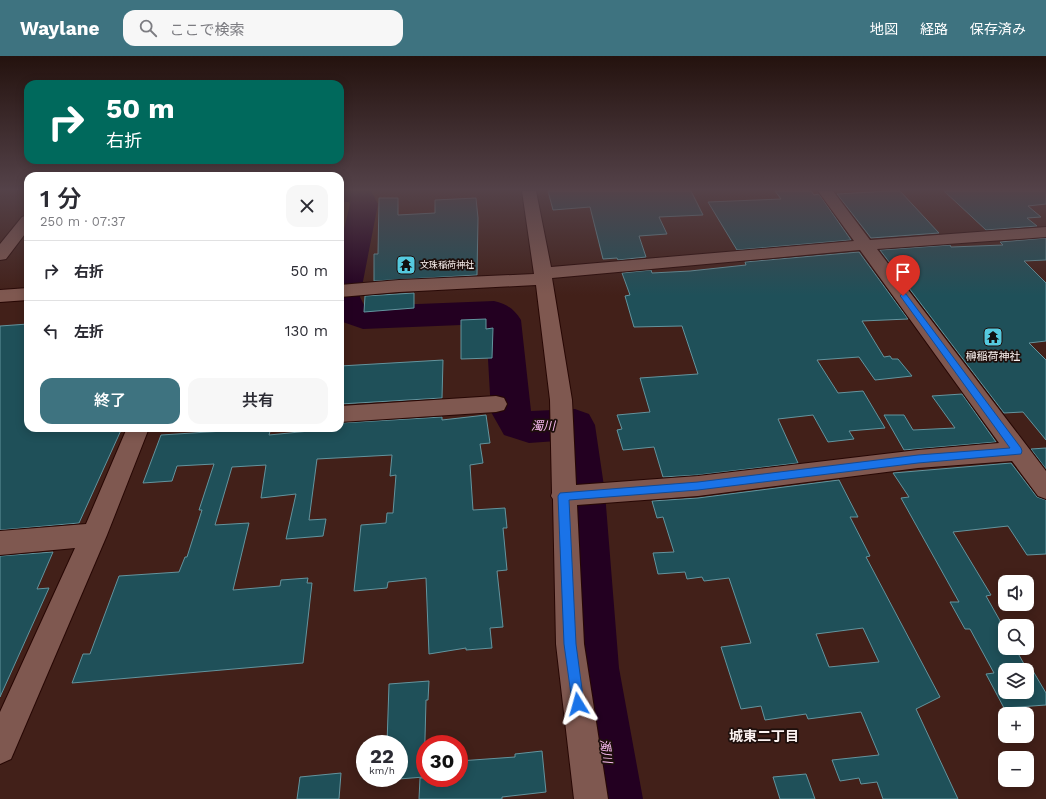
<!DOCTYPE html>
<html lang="ja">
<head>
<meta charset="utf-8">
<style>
	:root { --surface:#fff; --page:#f7f7f7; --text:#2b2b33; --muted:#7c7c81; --line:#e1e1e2; --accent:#3e7380 }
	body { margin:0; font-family:"Work Sans","Noto Sans JP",sans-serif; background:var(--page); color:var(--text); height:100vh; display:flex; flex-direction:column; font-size:15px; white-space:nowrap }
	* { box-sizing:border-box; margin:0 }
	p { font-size:13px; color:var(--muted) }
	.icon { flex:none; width:22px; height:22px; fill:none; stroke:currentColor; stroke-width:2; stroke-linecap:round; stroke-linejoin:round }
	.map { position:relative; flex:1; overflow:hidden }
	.panel { position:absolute; left:24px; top:116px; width:320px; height:260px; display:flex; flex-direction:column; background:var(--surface); border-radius:12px; box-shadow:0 2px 10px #0003 }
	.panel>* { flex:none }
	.guide { position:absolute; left:24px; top:24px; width:320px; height:84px; border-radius:12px; box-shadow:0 2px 10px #0003; background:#00695c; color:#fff; overflow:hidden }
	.fabs { position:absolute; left:998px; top:519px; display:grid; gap:8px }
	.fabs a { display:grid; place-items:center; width:36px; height:36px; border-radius:8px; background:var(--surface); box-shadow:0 2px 10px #0003; font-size:20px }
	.speed { position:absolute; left:356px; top:679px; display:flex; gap:8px; font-size:20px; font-weight:700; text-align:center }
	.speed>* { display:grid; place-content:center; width:52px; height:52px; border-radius:50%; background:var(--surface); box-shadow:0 2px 10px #0003; line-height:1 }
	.speed small { font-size:10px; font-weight:400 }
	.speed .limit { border:6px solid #d22; background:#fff; color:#111 }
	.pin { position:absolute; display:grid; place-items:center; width:34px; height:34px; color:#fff; margin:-41px -17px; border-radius:50% 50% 50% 0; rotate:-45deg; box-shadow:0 0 4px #0007 }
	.pin .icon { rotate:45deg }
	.me { position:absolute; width:44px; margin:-22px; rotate:352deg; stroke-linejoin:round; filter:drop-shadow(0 0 3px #0008) }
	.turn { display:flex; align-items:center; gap:14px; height:84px; padding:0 16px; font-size:18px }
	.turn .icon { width:52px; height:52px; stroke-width:2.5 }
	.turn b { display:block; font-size:28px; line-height:34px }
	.round { display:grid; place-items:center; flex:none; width:42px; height:42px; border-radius:12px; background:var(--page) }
	.overview { display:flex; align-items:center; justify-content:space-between; height:68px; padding:0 16px }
	h1 { font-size:24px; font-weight:600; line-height:30px }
	.action { display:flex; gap:8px; margin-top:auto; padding:8px 16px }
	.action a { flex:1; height:46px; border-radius:12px; background:var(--accent); color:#fff; font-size:16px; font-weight:600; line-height:46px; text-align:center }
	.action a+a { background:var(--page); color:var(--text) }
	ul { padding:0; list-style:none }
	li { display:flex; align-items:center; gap:12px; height:60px; padding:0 16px; border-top:1px solid var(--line) }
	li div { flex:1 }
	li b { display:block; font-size:15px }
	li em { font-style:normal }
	header { display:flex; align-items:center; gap:24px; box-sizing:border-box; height:56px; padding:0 20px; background:var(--accent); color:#fff }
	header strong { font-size:19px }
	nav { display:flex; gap:22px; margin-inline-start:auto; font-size:14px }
	.search { width:280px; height:36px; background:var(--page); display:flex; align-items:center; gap:10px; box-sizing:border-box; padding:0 14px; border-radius:12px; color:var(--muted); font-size:15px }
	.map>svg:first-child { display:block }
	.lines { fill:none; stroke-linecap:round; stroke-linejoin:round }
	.river { fill:#230021; fill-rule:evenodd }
	.building { fill:#1f5059; stroke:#63949e; fill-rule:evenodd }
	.minor-casing { stroke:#270704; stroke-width:2 }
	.minor { fill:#7f5850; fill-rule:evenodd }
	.route { fill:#1a73e8; stroke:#114b97 }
	.labels { text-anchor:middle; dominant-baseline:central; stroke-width:3.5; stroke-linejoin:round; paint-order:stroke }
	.far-poi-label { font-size:9px; fill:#fcf3f1; stroke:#1e0f0c; text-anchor:start }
	.poi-label { font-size:11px; fill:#fcf3f1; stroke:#1e0f0c }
	.water-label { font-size:12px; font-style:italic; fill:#fbbdf3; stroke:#1e0f0c }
	.near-neighbourhood-label { font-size:14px; font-weight:bold; fill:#fcf3f1; stroke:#1e0f0c }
</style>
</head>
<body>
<header>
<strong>Waylane</strong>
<div class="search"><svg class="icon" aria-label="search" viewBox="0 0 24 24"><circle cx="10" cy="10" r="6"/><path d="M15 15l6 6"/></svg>ここで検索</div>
<nav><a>地図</a><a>経路</a><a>保存済み</a></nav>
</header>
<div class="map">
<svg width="1046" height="743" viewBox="0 0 1046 743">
	<rect width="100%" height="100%" fill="#422019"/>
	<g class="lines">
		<path class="river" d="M340,135h31l7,13 -18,93 4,8 3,1 127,-5c13,3 20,8 27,19l10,91 44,-2 14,5 6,11 10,68 14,175 24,131h-60l-18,-131 -4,-175 -4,-52 -28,2 -25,-8 -13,-23 -5,-88 -123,5 -23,-8v-75l10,-42 -1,-2h-9z"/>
	</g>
	<path class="building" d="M548,135h143l12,24 -44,2 8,17 -28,2 7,21 -28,3 -1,-2 -14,1 -13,-52 -37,3z
		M775,135h36l3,4 5,-1 32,46 -114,10 -29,-48 73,-3z
		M889,135h11l39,42 -68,5 -34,-44z
		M944,135h102v13l-18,2 13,11 -14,1 10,8 -51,4z
		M379,142h19v17l37,-2v-13l41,-2 2,20 -1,57 -103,6v-27h4z
		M1046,182v22l-22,1 22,22v58l-17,2 17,17v80l-23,-28 -19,1 -124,-163 70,-5 1,2 52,-2 -3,-3z
		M859,196l49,67 -46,2 22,36 6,-1 2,3h6l14,17 -37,4 -16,-23 -42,3 21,33 25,-2 22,37 -36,3 5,8 -26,3 -15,-27 -35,4 20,44 -100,12 -35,2 -9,-30 -31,3 -6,-20 5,-1 -5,-14 33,-3 -10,-34 58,-4 -16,-48 -48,1 -9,-31 5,-1 -8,-22 29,-3 1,3 38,-2 56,-6 -1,-3z
		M414,237v15l-50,4 1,-16z
		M486,263v10l7,-1 -1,30 -31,1v-39z
		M28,268v104h94l-43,95 -79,7v-204z
		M443,304l-1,38 -102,6v-38z
		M962,338l34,48 -92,8 -20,-35h20l9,15 42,-2 -23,-32z
		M486,359l4,28 -10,1 3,19 -13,2 3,45 32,-2 2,20h-4l4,42 -10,1 6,56 -13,1 2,20 -26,2v-2l-37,6 -3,-76 -38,4 -1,6 -33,3 7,-66 25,-2 1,-10h6l3,-38 -6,1 2,-21 -75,4 -8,61 17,-1 -3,17 -37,3 10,-45 -35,4 5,-33 -34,2 -17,58 34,-2 -16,67 47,-4 1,-6 27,-2 -1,5h5l-9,80 -231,20 11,-29h7l29,-78 60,-4 6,-15h2l15,-47h-3l15,-46 -37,2 -5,15 -29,2 18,-48 110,-7 -2,7 71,-7v-5l102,-6v3z
		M1046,392v21l-15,-20z
		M1011,407l26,34 9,3v54l-19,1 -19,-29 -55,6 38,63 -5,1 17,30h-1l3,5v17h10l13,23h5l13,22v12l-42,3 -18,-34 8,-1 -24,-44h-5l-15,-27h9l-58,-104 8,-1 -16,-24zM1005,614h22v22h-22z
		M839,424l19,37h-8l20,39 -4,1 74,140 -24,12 42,90h-75l-6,-17 -16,2 -2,-6 -19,3 -8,-21 47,-5 -18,-43 -53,7 -2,-5 -41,6 -4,-14 -20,3 -20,-62 30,-4 -22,-65 -25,3 -2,-4 -15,2 -2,-7 -27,2 -5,-21 21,-1 -11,-35 -6,1 -5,-17 46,-3zM863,572l16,34 -50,5 -13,-33z
		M53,496l-16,37 12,-1 -49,109v-141z
		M429,625l-1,19h-2l-2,77 -25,2v-35h-12l2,-60z
		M542,695l4,41 -44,5v2h-83l1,-21h39v-17l56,-4v-3z
		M341,717l-2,26h-42l3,-22z
		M806,718l9,25h-35l-7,-22z"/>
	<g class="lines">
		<defs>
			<path id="minor" d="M522,135h14l15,76 303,-26 -36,-50h15l37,49 176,-13v10l-169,12 169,222v28l-8,-3 -26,-35 -94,7 -220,28 -121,9 7,139 24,155h-34l-18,-155 -3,-145 -2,-3 1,-3 -2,-93 -14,-115 -137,7 -59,5v-12l59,-5 135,-6zM860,194l139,193 -81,7 -220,26 -122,9 -4,-85 -20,-122z
				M28,159v15l-22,29 -6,1v-16l22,-27z
				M28,232v12l-28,2v-12z
				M496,340l8,2 3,6 -3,6 -8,2 -156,10v-16z
				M127,372h22l-42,107 -96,224 -11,5v-52l75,-164 -75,7v-24l86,-7z"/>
		</defs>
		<use href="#minor" class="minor-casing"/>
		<use href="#minor" class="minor"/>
	</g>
	<linearGradient id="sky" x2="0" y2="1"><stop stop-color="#24120e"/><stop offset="0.56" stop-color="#544249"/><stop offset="1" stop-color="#544249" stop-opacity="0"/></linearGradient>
	<rect width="1046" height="239" fill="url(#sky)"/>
	<path class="route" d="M903,237l3,1 115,154 1,3 -1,3 -103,9 -220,27 -129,10 7,144 8,60 -2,5 -4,1 -5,-1 -9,-65 -6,-148 2,-3 138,-11 220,-27 92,-7 -109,-151 -1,-1z"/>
	<defs>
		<symbol id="temple-square" viewBox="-11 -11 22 22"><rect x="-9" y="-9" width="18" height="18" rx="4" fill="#55cadf" stroke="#1e0f0c"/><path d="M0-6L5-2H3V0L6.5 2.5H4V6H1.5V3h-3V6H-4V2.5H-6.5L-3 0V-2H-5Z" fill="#111"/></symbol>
	</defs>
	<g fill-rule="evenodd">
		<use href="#temple-square" x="395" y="198" width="22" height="22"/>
		<use href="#temple-square" x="982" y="270" width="22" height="22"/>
	</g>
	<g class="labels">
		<g class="far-poi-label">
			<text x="420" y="209">文珠稲荷神社</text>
		</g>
		<g class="poi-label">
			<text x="993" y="300">榊稲荷神社</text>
		</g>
		<g class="water-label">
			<text x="543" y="370">濁川</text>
			<text transform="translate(606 695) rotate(81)">濁川</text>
		</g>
		<g class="near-neighbourhood-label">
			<text x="764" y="680">城東二丁目</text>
		</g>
	</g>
</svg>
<div class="fabs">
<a><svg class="icon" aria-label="sound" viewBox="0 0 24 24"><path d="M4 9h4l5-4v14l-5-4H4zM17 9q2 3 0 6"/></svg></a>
<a><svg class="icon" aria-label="search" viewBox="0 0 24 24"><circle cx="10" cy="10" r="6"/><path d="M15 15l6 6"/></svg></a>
<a><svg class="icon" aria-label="layers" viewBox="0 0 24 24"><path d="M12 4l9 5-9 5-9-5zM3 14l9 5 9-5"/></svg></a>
<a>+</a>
<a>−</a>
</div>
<div class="speed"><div>22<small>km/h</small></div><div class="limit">30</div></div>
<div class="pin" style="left:903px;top:240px;background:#d93025"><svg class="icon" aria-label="arrive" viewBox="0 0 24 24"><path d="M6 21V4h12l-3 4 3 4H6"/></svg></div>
<svg class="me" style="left:578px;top:648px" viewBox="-20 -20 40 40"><path d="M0-17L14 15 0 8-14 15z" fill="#1a73e8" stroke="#fff" stroke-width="4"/></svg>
<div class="guide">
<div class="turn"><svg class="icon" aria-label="right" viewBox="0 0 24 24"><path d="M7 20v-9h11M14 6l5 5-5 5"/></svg><div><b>50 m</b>右折</div></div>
</div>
<section class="panel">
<div class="overview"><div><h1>1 分</h1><p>250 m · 07:37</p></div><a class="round"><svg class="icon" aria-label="close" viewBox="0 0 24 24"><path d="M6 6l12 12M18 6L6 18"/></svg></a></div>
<ul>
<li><svg class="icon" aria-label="right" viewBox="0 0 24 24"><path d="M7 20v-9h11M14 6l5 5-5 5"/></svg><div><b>右折</b></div><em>50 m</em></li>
<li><svg class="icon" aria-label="left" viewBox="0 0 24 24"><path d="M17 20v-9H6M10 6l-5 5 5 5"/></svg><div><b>左折</b></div><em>130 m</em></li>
</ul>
<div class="action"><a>終了</a><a>共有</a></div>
</section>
</div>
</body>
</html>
